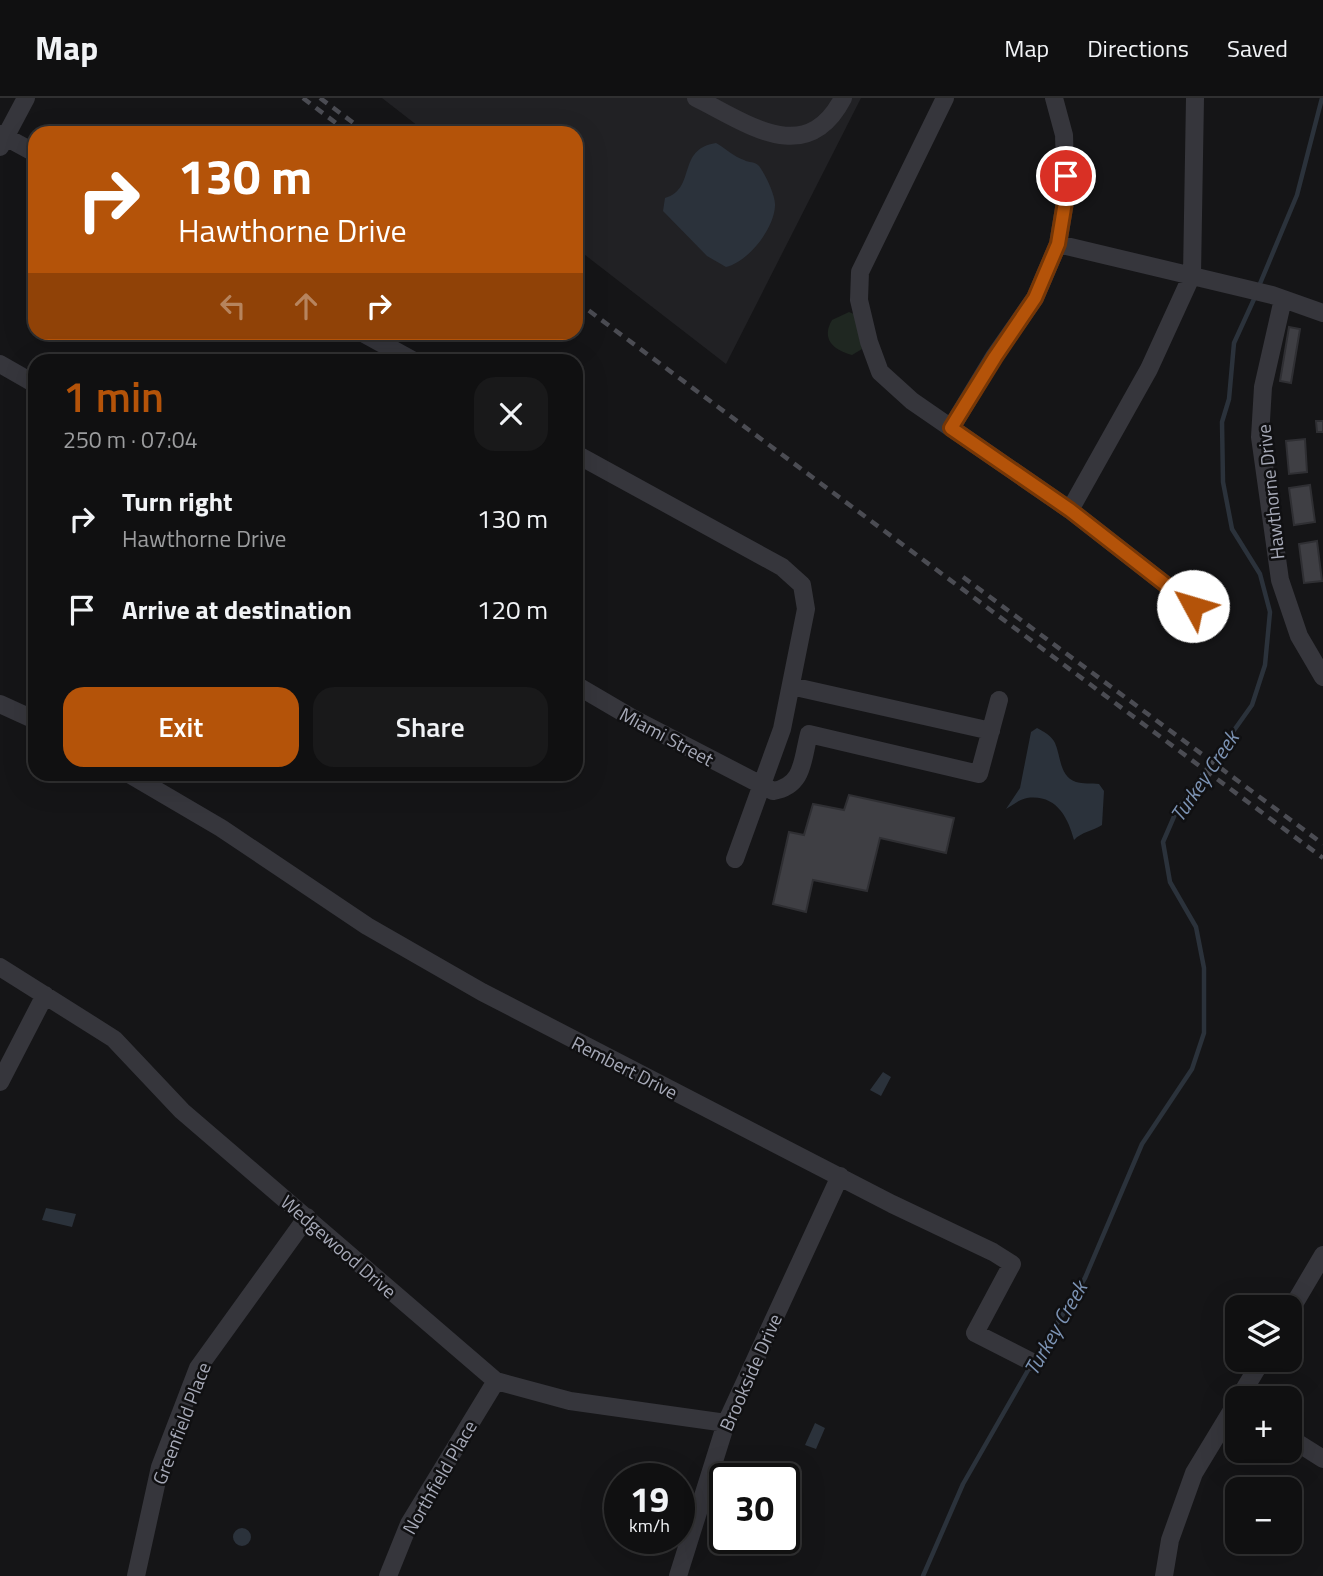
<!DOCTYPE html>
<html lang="en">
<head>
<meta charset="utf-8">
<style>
	:root { --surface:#101011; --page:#19191a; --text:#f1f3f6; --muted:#9c9d9f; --line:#303031; --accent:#b45309 }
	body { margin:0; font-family:"Titillium Web",sans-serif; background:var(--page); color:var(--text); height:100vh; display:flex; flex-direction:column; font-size:26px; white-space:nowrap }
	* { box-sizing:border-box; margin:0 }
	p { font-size:23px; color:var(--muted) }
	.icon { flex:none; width:38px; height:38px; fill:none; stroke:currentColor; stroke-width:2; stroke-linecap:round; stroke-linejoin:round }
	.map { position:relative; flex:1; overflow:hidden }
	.drawer { position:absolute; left:28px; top:256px; width:555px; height:427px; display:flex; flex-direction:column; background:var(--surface); border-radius:21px; box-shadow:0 7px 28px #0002,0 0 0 2px var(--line) }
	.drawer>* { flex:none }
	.top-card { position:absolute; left:28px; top:28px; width:555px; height:214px; border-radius:21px; box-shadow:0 7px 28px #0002,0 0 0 2px var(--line); background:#b45309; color:#fff; overflow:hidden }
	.fabs { position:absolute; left:1225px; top:1197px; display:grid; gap:14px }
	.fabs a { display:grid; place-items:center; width:77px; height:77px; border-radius:14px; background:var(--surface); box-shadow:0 7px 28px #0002,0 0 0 2px var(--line); font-size:35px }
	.speed { position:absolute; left:604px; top:1365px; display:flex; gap:14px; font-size:35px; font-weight:700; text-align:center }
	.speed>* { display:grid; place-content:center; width:91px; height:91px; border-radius:50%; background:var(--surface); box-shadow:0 7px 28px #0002,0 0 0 2px var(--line); line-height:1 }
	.speed small { font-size:18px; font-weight:400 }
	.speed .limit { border:4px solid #111; border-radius:10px; background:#fff; color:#111 }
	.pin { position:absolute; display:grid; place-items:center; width:60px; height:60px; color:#fff; margin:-30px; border:4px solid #fff; border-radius:50%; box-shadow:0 2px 7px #0007 }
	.me { position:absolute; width:77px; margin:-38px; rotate:309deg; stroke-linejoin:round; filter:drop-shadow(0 0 5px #0008) }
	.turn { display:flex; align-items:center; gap:24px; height:147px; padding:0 35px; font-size:32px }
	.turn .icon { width:91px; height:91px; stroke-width:2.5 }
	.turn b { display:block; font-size:49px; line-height:60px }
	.lanes { display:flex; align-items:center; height:66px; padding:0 35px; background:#0003; justify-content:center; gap:35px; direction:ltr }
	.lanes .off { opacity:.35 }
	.round { display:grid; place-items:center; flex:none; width:74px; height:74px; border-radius:21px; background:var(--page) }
	.overview { display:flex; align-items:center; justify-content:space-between; height:119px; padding:0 35px }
	h1 { font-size:42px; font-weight:600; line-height:52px; color:var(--accent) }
	.primary-button { display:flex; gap:14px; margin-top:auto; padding:14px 35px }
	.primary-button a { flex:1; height:80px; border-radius:21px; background:var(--accent); color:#fff; font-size:28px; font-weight:600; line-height:80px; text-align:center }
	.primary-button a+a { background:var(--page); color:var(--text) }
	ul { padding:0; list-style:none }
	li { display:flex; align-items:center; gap:21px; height:91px; padding:0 35px }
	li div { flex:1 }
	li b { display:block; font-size:26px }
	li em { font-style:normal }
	header { display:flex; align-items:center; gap:42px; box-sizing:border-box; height:98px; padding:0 35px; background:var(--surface); border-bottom:2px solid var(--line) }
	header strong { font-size:33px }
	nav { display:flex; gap:38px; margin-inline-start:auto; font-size:24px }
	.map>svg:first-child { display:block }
	.built { fill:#212124 }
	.green { fill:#1f2721 }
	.water { fill:#2b323b }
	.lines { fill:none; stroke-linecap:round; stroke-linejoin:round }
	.stream { stroke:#2b323b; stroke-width:4.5 }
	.building { fill:#3f3f44; stroke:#2f2f33; stroke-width:2 }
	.minor { stroke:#36363c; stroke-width:18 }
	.rail { stroke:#4b4c53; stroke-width:4.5; stroke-dasharray:9 7; stroke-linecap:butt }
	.route-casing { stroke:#753606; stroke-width:18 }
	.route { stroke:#b45309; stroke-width:12 }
	.labels { text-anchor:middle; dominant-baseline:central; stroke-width:5; stroke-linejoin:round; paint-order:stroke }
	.street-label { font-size:19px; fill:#a6a9b7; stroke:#101012 }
	.water-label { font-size:21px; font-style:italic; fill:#7c93b4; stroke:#101012 }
</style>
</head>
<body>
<header>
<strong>Map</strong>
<nav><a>Map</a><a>Directions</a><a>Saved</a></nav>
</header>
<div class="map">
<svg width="1323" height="1478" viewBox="0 0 1323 1478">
	<rect width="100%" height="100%" fill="#151517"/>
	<path class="built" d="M382,0h479l-135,266 -150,-116v-115h-149z"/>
	<path class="green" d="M849,214l5,2 8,35 -10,6c-19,-5 -31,-16 -20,-35z"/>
	<path class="water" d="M716,45c9,5 18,14 28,17 5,3 11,1 15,6 6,8 17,30 16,40 -1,23 -27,56 -49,61l-19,-11 -44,-45 2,-13c32,-9 11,-49 51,-55z
		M1037,630c6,3 15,8 18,15 6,13 4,33 21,39 6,2 16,1 23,2l5,7 -2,34c-9,6 -21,7 -28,15 -6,-23 -18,-46 -47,-42 -7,1 -14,7 -21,11l14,-21 11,-56z
		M883,974l8,5 -10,19 -11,-6z
		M46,1110l30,6 -4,13 -30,-7z
		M815,1325l10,5 -9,21 -11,-4z
		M233 1439a9 9 0 1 1 18 0a9 9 0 1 1-18 0Z"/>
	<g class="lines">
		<path class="stream" d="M1259,188l38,-91 25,-97
			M1036,1260l49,-80 57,-134 50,-75 12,-36v-65l-8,-41 -26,-45 -7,-40 13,-30 76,-107 13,-40 5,-53 -10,-38 -28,-45 -9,-47 -1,-60 7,-23 5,-56 21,-46
			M923,1478l40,-92 68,-119"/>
	</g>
	<path class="building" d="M1289,229l11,2 -9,54 -11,-2z
		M1316,323h7v11h-6z
		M1305,341l2,33 -18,2 -3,-33z
		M1310,387l5,37 -21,3 -5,-37z
		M1317,443l5,40 -18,2 -5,-39z
		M849,697l105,23 -8,35 -66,-15 -13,53 -54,-11 -7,32 -33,-8 16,-72 15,3 9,-31 31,6z"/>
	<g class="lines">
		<path class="minor" d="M696,0c51,25 110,71 147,0
			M945,0l-85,174 -1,28 10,42 11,30 32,29 158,109 123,96
			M0,36l35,19
			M0,49l26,-49
			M1058,146l214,51 51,18
			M1283,201l-20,88 -3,50 20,143 19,56 24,41
			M361,234l51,28
			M0,266l35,20
			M951,330l43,-71 41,-59 23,-54 8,-48 -2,-61 -10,-37
			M576,356l206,113 20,18 4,24 -24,120 -47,130
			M1070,412l79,-141 43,-94 3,-177
			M576,587l58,34 139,72c31,-5 29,-31 36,-57l170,40 20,-74
			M791,588l200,45
			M0,606l35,16
			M129,676l92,54 146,98 115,66 410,212 101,48 19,12 -37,69 57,29
			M0,869l114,72 68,72 314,270 74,20 156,22
			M0,984l45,-87
			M1290,1213l33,-56
			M1239,1300l23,-38
			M1290,1340l33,21
			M136,1478l24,-109 38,-99 109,-151
			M388,1478l21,-52 87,-143
			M678,1478l48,-153 114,-247
			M1164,1478l6,-36 24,-67 43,-71"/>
		<path class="rail" d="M303,0l46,35
			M320,0l47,35
			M576,203l747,557
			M963,479l360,267"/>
	</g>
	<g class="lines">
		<defs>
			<path id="route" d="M1066,78v20l-8,48 -23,54 -40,59 -44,71 119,82 123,96"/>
		</defs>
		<use href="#route" class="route-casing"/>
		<use href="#route" class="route"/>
	</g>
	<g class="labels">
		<g class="street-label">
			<text transform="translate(1270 394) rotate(-96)">Hawthorne Drive</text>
			<text transform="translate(667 638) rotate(28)">Miami Street</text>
			<text transform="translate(625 969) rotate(27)">Rembert Drive</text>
			<text transform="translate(339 1148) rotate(41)">Wedgewood Drive</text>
			<text transform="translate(750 1274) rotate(-66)">Brookside Drive</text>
			<text transform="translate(181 1325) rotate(-69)">Greenfield Place</text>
			<text transform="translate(439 1379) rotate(-60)">Northfield Place</text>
		</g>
		<g class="water-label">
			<text transform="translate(1204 678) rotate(-56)">Turkey Creek</text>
			<text transform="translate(1055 1230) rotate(-60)">Turkey Creek</text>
		</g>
	</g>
</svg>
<div class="fabs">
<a><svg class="icon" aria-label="layers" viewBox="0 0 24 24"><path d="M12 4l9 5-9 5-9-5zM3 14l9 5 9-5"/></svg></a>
<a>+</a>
<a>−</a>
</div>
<div class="speed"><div>19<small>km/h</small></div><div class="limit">30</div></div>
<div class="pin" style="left:1066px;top:78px;background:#d93025"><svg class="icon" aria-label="arrive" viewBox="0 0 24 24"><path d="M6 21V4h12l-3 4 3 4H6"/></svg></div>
<svg class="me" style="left:1193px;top:508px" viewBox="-20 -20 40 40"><circle r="19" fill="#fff"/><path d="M0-13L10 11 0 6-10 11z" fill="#b45309"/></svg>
<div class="top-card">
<div class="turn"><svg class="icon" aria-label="right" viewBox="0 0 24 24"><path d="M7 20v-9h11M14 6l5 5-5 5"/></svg><div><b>130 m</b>Hawthorne Drive</div></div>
<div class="lanes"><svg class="icon off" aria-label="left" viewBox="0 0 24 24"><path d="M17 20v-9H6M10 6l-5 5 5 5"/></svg><svg class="icon off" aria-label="ahead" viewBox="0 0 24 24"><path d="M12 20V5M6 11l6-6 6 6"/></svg><svg class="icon" aria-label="right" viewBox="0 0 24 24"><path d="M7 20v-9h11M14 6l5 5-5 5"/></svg></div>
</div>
<section class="drawer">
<div class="overview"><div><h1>1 min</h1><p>250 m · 07:04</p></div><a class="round"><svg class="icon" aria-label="close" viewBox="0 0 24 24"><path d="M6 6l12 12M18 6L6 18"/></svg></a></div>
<ul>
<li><svg class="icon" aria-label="right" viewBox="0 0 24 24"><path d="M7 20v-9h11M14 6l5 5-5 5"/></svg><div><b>Turn right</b><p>Hawthorne Drive</p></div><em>130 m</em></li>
<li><svg class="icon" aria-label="arrive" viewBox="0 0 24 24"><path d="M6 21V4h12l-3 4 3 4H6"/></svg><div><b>Arrive at destination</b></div><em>120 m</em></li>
</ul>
<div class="primary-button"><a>Exit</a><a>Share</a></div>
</section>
</div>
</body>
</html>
